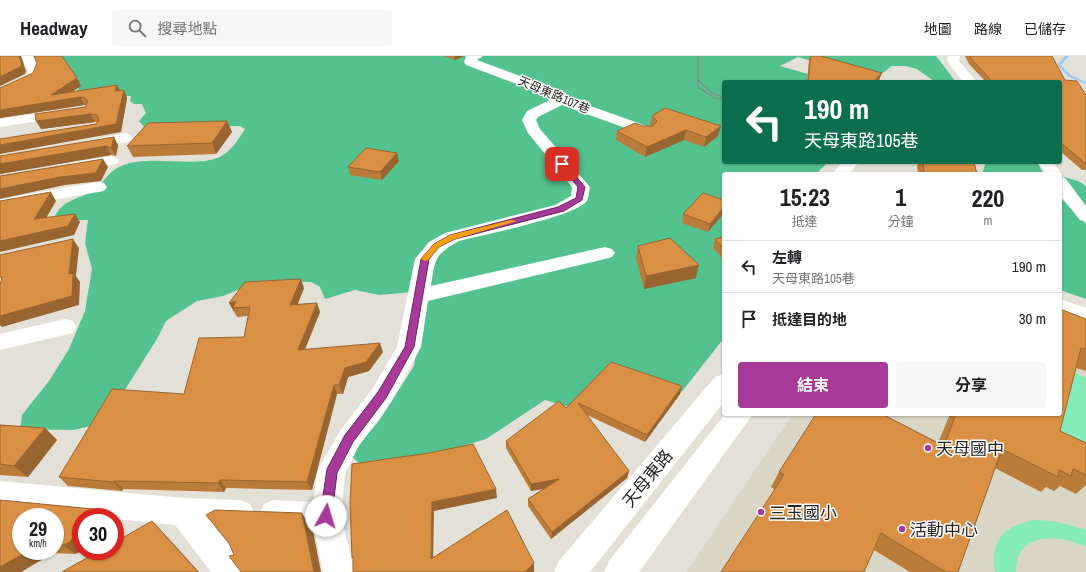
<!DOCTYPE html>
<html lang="zh-TW">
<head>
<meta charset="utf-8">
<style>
	:root { --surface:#fff; --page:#f6f6f6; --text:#202124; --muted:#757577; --line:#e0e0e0; --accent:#a73998 }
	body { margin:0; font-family:"Archivo Narrow","Noto Sans TC",sans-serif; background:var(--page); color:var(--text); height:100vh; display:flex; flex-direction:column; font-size:15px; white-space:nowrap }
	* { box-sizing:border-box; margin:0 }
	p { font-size:13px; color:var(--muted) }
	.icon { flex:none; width:22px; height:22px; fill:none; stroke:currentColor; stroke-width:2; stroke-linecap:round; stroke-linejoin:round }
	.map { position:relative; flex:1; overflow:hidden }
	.side { position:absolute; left:722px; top:116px; width:340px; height:244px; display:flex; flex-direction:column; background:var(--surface); border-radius:4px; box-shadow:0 1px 3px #0004 }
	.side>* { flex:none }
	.banner { position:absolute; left:722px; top:24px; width:340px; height:84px; border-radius:4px; box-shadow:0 1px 3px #0004; background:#0b6e4f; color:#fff; overflow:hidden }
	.speed { position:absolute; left:12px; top:452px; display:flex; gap:8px; font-size:20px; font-weight:700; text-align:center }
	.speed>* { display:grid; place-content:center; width:52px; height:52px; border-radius:50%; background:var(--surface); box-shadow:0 1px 3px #0004; line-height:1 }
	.speed small { font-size:10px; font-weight:400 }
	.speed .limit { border:6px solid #d22; background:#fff; color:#111 }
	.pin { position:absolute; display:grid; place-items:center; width:34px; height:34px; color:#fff; margin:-17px; border-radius:8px; box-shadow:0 2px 6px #0006 }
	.me { position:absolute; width:44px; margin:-22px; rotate:6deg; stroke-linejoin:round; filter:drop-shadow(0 0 3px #0008) }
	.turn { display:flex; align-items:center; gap:14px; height:84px; padding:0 16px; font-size:18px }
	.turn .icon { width:52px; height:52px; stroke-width:2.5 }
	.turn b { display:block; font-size:28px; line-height:34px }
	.eta { display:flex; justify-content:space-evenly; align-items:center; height:68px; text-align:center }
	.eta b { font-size:24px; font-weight:700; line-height:28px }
	.button { display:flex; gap:8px; margin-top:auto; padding:8px 16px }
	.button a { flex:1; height:46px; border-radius:4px; background:var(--accent); color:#fff; font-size:16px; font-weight:700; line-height:46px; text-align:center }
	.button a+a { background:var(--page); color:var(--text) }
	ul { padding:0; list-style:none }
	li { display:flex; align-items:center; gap:12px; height:52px; padding:0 16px; border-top:1px solid var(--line) }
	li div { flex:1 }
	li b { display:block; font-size:15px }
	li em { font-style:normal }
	header { display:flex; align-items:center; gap:24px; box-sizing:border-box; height:56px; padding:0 20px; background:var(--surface); border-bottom:1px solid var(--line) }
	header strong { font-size:19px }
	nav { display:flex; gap:22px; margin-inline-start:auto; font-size:14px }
	.search { width:280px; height:36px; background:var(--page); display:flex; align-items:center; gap:10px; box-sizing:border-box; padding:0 14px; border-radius:4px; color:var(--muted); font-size:15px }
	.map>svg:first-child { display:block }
	.built { fill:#dad6c6 }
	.green { fill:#85ecb9 }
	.forest { fill:#53c28f }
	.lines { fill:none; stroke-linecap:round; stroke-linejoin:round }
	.stream { fill:#99cdf3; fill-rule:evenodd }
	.path { stroke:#898881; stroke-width:1.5; stroke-dasharray:2.5 1; stroke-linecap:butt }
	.minor { fill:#fff; fill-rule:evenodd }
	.wall { fill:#bb7c3a; fill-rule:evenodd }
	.shaded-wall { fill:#986530 }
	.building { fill:#d99044; stroke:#986530 }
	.route { fill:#a73998; stroke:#6d2563 }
	.slow { fill:#f59e0b }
	.poi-dot { fill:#a73998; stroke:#fff; stroke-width:1.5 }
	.labels { text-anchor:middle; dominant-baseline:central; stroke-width:3; stroke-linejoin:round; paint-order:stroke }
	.far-street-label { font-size:12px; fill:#262522; stroke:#fff }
	.near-poi-label { font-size:17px; fill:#262522; stroke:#fff; text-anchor:start }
	.near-street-label { font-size:17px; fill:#262522; stroke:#fff }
</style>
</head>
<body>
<header>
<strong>Headway</strong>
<div class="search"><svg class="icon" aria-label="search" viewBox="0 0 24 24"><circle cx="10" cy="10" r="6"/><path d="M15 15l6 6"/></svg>搜尋地點</div>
<nav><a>地圖</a><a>路線</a><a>已儲存</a></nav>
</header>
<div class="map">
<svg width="1086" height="516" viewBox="0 0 1086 516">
	<rect width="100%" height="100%" fill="#e3e1d7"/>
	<path class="built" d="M1086,277v239h-400l107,-158h267z"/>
	<path class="green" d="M1075,317l11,4v81l-29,-14z
		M1034,464c18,0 34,4 52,10v17c-27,-14 -71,-15 -70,25h-21c-6,-31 9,-46 39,-52z"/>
	<path class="forest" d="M39,0h897l20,26h-21l-18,-13 -12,-3h-13l-13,10 -54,-11 -27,-8 -18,9 28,8 -1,8h-83v80h104l-12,12h-92v164l-44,56 -108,14 -27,-8 -59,39 -43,13 -82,13 -11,-10 29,-34 35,-55 11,-75 -46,4 -24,-5 -30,9 -5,-12 -9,-5 -35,-1 -31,6 -22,9 -26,5 -31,20 -9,18 -53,84 -31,7 -53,-1 2,-14 27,-34 20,-32 16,-38 7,-42 -7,-26 3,-23h-35c9,-20 20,-19 38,-28 12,-7 17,-21 30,-26 30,-13 80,4 102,-11 10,-6 16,-17 22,-26l-5,-3 -96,1 -5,-6 7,-8 -4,-9h-8l-4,-3 1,-5h-60l8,-7 -2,-2z
		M986,106h51l7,12h-62z
		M1064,121l14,4 8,5v21z
		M1060,141l26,27v75l-26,-9z"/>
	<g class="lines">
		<path class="stream" d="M1065,0h4l-8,9 10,10 15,7v2l-17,-7 -11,-11v-2z"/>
		<path class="path" d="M698,0v31l17,11 9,2
			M698,24l15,14 11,3"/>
		<path class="minor" d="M21,0h12l7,15 -4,9 -36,17v-9l26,-13 2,-4z
			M466,0h17l-6,4 89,33 2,5 84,30 2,3 -2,3h-10l-80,-29 -24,12 -2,3 4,9 50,58c-1,5 -1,11 -4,15 -14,15 -103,33 -127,39 -25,14 -24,18 -28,45l174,-39 7,2 3,4 -3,4 -7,2 -177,42 -7,46 -30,55 -33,45 -13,27 -4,42 14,56h-32l-9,-43 -40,-1 -10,-4 -5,-10 5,-10 10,-4 39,2 4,-29 4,-9 19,-33 33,-43 24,-41 18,-88 14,-17 16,-9 110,-28 16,-9 1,-9 -44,-54 -6,-13 5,-9 27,-13 -88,-33 -2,-3z
			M948,0h12l-1,5 18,21h-14l-16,-21z
			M66,53l5,1 2,3 -2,3 -71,11v-8z
			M125,77l5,2 3,3 -3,3 -43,9 -5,-2 -3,-3 3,-3z
			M111,100l6,2 2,3 -2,3 -41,7 -6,-2 -2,-3 2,-3z
			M842,106h17l-10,12h-17z
			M1037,106h16l9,12 -2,3v-3h-14z
			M1060,122l6,1 20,27v15l-6,-1 -20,-25z
			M98,126l6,1 3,4 -3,4 -104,18v-10z
			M1060,243l26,9v16l-26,-10z
			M65,263l8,2 3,6 -3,6 -73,17v-16z
			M724,318v28l-134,170h-36l5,-11 156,-184z
			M725,358h28l-114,158h-35l5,-11z
			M0,425l183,17 57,2 10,4 5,10 -5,10 -10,4 -26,-1 28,34 5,11h-36l-36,-47 -60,-6v-2h-19l-96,-10z"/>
	</g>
	<path class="wall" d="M444,0h20l-9,4z
		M810,0h11l61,17 -3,7 -2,2h-70l2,-22z
		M965,0h87l13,24 21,15v75h-4l-22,-19v-69h-74l-17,-18z
		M77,22l4,8 -9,6 45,-7 3,6 4,-1 3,8 -6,34 -25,-8 1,-2h-2l-54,7 44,-22 1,-2h-2l-84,13z
		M652,60l66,20 -14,11 -20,-7 -39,17 -29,-17 1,-9 26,-5h7z
		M227,65l5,11 -16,22 -83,3 -6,-11z
		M118,89l-2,11 -5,-1 -111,19v-18z
		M399,105l-17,19 -32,-5 -2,-8z
		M919,106h55l3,12h-59l-1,-8z
		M724,144l-16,32 -26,-9 1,-9z
		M724,181v23l-11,-12 2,-9z
		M638,190l58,32 -52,11 -8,-31z
		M304,232l-7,16 20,-1 3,9 -15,37 78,3 -14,19 -21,6 -5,17h-6l-25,96 -86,-2 -2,4 -101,-3 -1,2 -54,-5 -9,-9 125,-83 60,-57 4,-21 -11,1 -8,-14z
		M1086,263v52l-10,-3 -16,63 26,44v10l-10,9 -16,-8 -6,5 -8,-4 -5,5 -46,-24 -37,104h-48l-139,-85 8,-15 159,-29 12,-29h110z
		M611,306l69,32 -35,48 -58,-27 42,56 -2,7 -76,61 -23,-33v-7l15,-10 -12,2 -25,-43v-7l60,-33z
		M0,369l45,3 12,12 -29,37 -28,-2z
		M0,444l93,9 9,8h-21v34h1l-7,3 -22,-1 -32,19h-21zM21,461h34v34h-34z"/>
	<path class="shaded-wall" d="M19,0h2l5,15 -1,3 -25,12v-9z
		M454,0h10l-9,4z
		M882,17l-3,7 -2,2h-4z
		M77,22l4,8 -22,14 21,-3 4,8 -84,13v-8l51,-15z
		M117,29l4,8 -6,-2z
		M124,34l3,8 -6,34 -121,22v-9l116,-21z
		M90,58l5,8 -54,7 -5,-8z
		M227,65l5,11 -16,22 -4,-11z
		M721,70l-3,10 -14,11 2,-10z
		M686,74l-2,10 -39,17 2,-10z
		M114,81l4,8 -2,11 -5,-8z
		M106,90l5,9 -111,19v-10z
		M397,97l2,8 -17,19 -2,-8z
		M103,103l5,8 -7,14 -36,4 -65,14v-10z
		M51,136l5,9 -15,26 -7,-8z
		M724,151v6l-16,19 2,-8z
		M75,158l5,8 -6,13 -74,17v-11z
		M73,183l6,9 -3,28 4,6 -1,23 -77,22 -2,-2v-9l69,-42z
		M699,209l-3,13 -52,11 2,-13z
		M301,223l3,9 -10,26 -4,-9z
		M236,245l-3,7 2,3h-1l-5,-8z
		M317,247l3,9 -19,47 -3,-9z
		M380,287l3,9 -14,19 -21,6 -5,17 -4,-9 6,-17z
		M334,329l3,9 -25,96 -5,-8z
		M682,330l-2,8 -35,48 2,-7z
		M45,372l12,12 -29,37 -14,-11z
		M629,415l-2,7 -76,61 1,-7z
		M559,423v7l-28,5v-7z
		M220,424l6,8 -2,4 -6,-9z
		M115,425l8,8 -1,2 -9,-9z
		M496,433l1,9 -63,13 -1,56 -2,-8 1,-57z
		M93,453l9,8h-15z
		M302,457l11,18 8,41h-7z
		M152,465l18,19 29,32h-1z
		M81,470v25h1l-7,3 -12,-9z
		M28,495h22l3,2 -32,19h-21v-5z
		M534,507v9h-9z"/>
	<path class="building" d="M0,0h19l3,8 -2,3 -20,10z
		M34,0h28l15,22 -26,17 66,-10 -2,6 9,-1 -8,34 -116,21v-6l96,-15 3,-4 -2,-5 -7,-1 -54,7 -1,-7 50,-7 3,-6 -3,-3 -5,-1 -80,13v-22l33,-15 4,-10z
		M811,0h10l61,17 -9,9h-65z
		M970,0h82l13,24 12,1 9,14v69l-26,-22v-60h-67l-22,-23z
		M665,52l56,18 -15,11 -20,-7 -39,17 -30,-16 18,-8 8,3h10l4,-5 -5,-5z
		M227,65l-15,22 -85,3 21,-23z
		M114,81l-3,11 -5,-2 -106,18v-8z
		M366,92l31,5 -17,19 -32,-5z
		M103,103l-7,14 -36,4 -60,12v-13z
		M923,106h51l3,12h-53z
		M51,136l-17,27 41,-5 -7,12 -68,15v-40z
		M703,137l21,7v7l-14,17 -27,-10z
		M724,181v12l-9,-10z
		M670,182l29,27 -53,11 -8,-30z
		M73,183l-4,35 4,-1 -1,23 -72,20v-31l2,-8h-2v-22z
		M301,223l-11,26 27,-2 -19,47 82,-7 -14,19 -21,6 -6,17h-5l-27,97 -87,-2 -2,3 -103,-2 -2,1 -54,-5 53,-88 72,5 15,-56 45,-1 6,-30 -17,1 3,-7 -7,2 16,-21z
		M1060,253l26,10v30l-5,-1 -21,83 26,12v32l-13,-6 -2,7 -12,-6 -1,7 -56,-28 -44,123h-12l-65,-39 -17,39h-143l63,-97 -5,-3 37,-58h66l62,32 12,-32h104z
		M611,306l71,24 -35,49 -69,-32 51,68 -77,61 -24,-33 31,-20 -28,5 -25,-43 53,-40 7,7z
		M0,369l45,3 -31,38 -14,-2z
		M473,388l23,45 -64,13 -1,57 76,-49 27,53 -9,9h-172v-15l-1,1 -2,-55 2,-39 77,-11z
		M0,444l93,9 -6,8h-6v9l-11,16 -7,3 -8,-1v-27h-34v34h7l-28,16z
		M215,454l87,3 12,59h-73l-12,-16 5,-1 -5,-12 -23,-28z
		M152,465l46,51h-136l37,-21h16v-9z"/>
	<path class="route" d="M560,106h4l21,25 -3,13 -18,11 -109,28 -16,8 -10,12 -15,88 -28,51 -33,44 -16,31 -5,43 -2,4 -4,1 -4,-1 -2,-4 7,-47 18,-34 33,-43 27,-45 16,-88 13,-15 16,-9 108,-28 18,-9 2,-11 -18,-22z"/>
	<path class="slow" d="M511,164l6,1 -62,18 -16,8 -11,13 -3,1 -4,-2 13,-15 16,-9z"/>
	<g class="poi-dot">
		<circle cx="928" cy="392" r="4"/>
		<circle cx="761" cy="456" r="4"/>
		<circle cx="902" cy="473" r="4"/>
	</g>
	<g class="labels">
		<g class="far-street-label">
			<text transform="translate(554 39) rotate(23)">天母東路107巷</text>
		</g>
		<g class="near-poi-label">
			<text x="936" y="392">天母國中</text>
			<text x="769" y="456">三玉國小</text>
			<text x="910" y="473">活動中心</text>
		</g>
		<g class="near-street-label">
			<text transform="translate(647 422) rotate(-51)">天母東路</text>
		</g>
	</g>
</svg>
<div class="speed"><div>29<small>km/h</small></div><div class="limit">30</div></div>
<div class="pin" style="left:562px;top:108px;background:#d93025"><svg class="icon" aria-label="arrive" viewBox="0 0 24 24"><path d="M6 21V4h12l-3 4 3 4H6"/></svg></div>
<svg class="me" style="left:326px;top:460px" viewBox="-20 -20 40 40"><circle r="19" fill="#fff"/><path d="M0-13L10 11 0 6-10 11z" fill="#a73998"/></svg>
<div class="banner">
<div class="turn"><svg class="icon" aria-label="left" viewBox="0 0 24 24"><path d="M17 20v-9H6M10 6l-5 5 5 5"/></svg><div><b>190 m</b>天母東路105巷</div></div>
</div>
<section class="side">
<div class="eta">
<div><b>15:23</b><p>抵達</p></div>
<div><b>1</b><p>分鐘</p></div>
<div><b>220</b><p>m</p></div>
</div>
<ul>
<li><svg class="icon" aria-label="left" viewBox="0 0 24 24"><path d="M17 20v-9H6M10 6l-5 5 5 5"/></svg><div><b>左轉</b><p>天母東路105巷</p></div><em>190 m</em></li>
<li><svg class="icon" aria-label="arrive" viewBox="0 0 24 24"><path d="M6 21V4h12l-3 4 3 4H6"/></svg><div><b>抵達目的地</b></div><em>30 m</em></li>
</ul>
<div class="button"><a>結束</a><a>分享</a></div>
</section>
</div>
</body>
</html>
